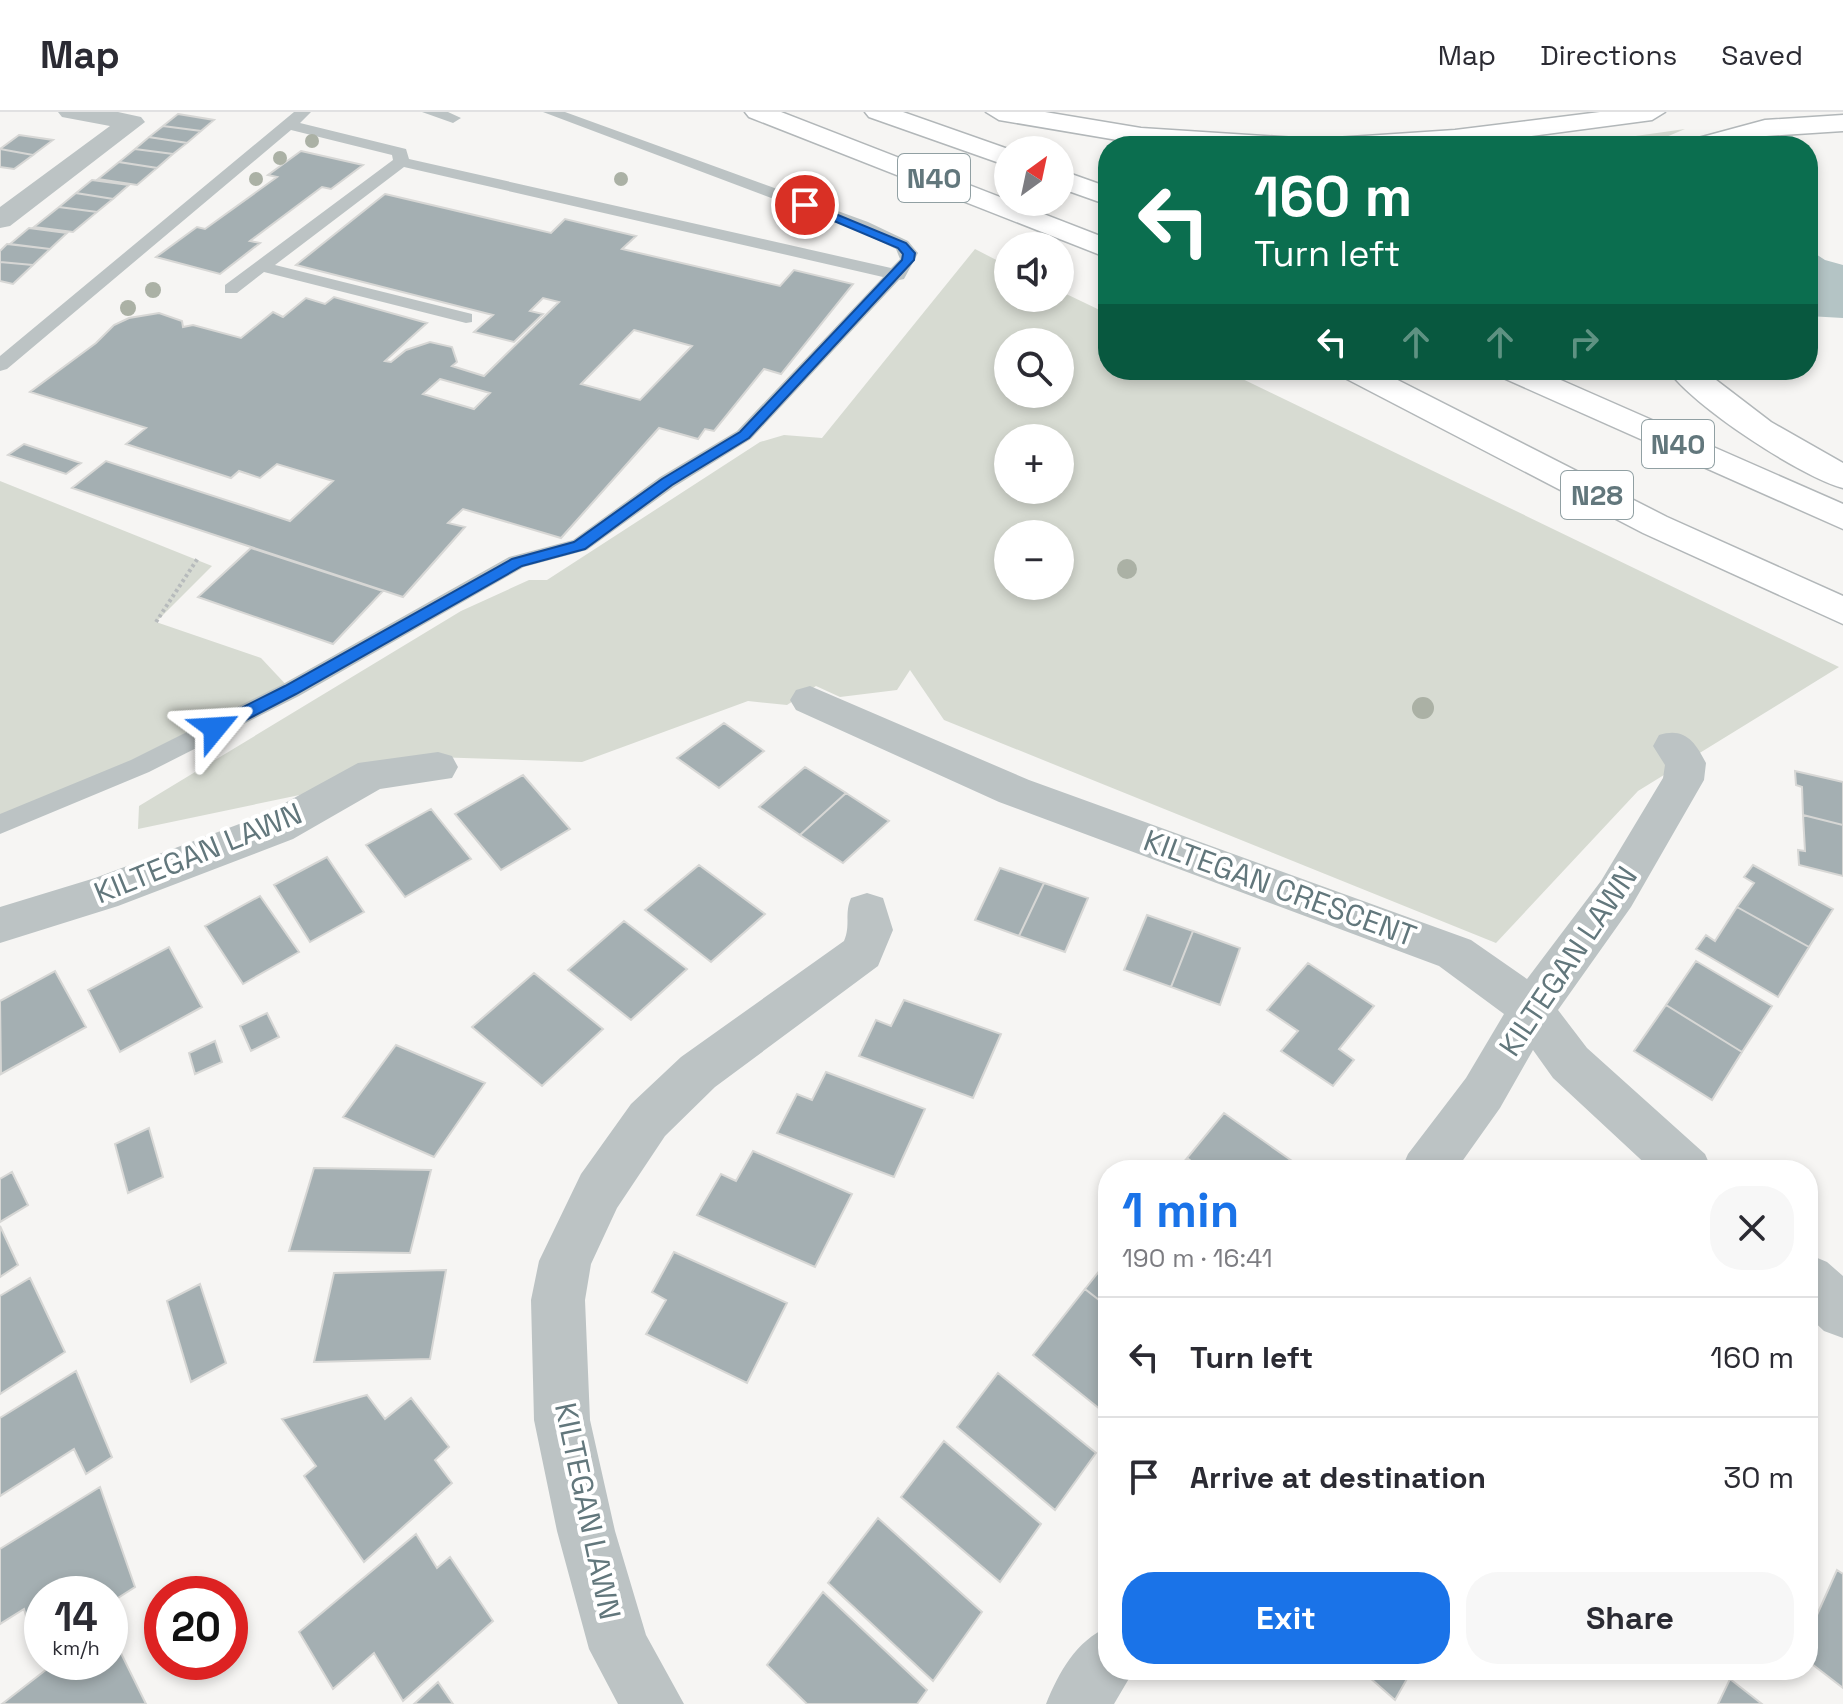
<!DOCTYPE html>
<html lang="en">
<head>
<meta charset="utf-8">
<style>
	:root { --surface:#fff; --page:#f7f7f7; --text:#2b2b33; --muted:#7c7c81; --line:#e1e1e2; --accent:#1a73e8 }
	body { margin:0; font-family:"Space Grotesk",sans-serif; background:var(--page); color:var(--text); height:100vh; display:flex; flex-direction:column; font-size:30px; white-space:nowrap }
	* { box-sizing:border-box; margin:0 }
	p { font-size:26px; color:var(--muted) }
	.icon { flex:none; width:44px; height:44px; fill:none; stroke:currentColor; stroke-width:2; stroke-linecap:round; stroke-linejoin:round }
	.map { position:relative; flex:1; overflow:hidden }
	.panel { position:absolute; left:1098px; top:1048px; width:720px; height:520px; display:flex; flex-direction:column; background:var(--surface); border-radius:32px; box-shadow:0 4px 12px #0003 }
	.panel>* { flex:none }
	.hud { position:absolute; left:1098px; top:24px; width:720px; height:244px; border-radius:32px; box-shadow:0 4px 12px #0003; background:#0b6e4f; color:#fff; overflow:hidden }
	.needle { width:52px; rotate:33deg }
	.controls { position:absolute; left:994px; top:24px; display:grid; gap:16px }
	.controls a { display:grid; place-items:center; width:80px; height:80px; border-radius:50%; background:var(--surface); box-shadow:0 4px 12px #0003; font-size:40px }
	.speed { position:absolute; left:24px; top:1464px; display:flex; gap:16px; font-size:40px; font-weight:700; text-align:center }
	.speed>* { display:grid; place-content:center; width:104px; height:104px; border-radius:50%; background:var(--surface); box-shadow:0 4px 12px #0003; line-height:1 }
	.speed small { font-size:20px; font-weight:400 }
	.speed .limit { border:12px solid #d22; background:#fff; color:#111 }
	.pin { position:absolute; display:grid; place-items:center; width:68px; height:68px; color:#fff; margin:-34px; border:4px solid #fff; border-radius:50%; box-shadow:0 2px 8px #0007 }
	.me { position:absolute; width:88px; margin:-44px; rotate:63deg; stroke-linejoin:round; filter:drop-shadow(0 0 6px #0008) }
	.turn { display:flex; align-items:center; gap:28px; height:168px; padding:0 24px; font-size:36px }
	.turn .icon { width:104px; height:104px; stroke-width:2.5 }
	.turn b { display:block; font-size:56px; line-height:68px }
	.lanes { display:flex; align-items:center; height:76px; padding:0 24px; background:#0003; justify-content:center; gap:40px; direction:ltr }
	.lanes .off { opacity:.35 }
	.round { display:grid; place-items:center; flex:none; width:84px; height:84px; border-radius:32px; background:var(--page) }
	.head { display:flex; align-items:center; justify-content:space-between; height:136px; padding:0 24px }
	h1 { font-size:48px; font-weight:700; line-height:60px; color:var(--accent) }
	.button { display:flex; gap:16px; margin-top:auto; padding:16px 24px }
	.button a { flex:1; height:92px; border-radius:32px; background:var(--accent); color:#fff; font-size:32px; font-weight:700; line-height:92px; text-align:center }
	.button a+a { background:var(--page); color:var(--text) }
	ul { padding:0; list-style:none }
	li { display:flex; align-items:center; gap:24px; height:120px; padding:0 24px; border-top:2px solid var(--line) }
	li div { flex:1 }
	li b { display:block; font-size:30px }
	li em { font-style:normal }
	header { display:flex; align-items:center; gap:48px; box-sizing:border-box; height:112px; padding:0 40px; background:var(--surface); border-bottom:2px solid var(--line) }
	header strong { font-size:38px }
	nav { display:flex; gap:44px; margin-inline-start:auto; font-size:28px }
	.map>svg:first-child { display:block }
	.green { fill:#d7dbd2; fill-rule:evenodd }
	.water { fill:#b4c4c5 }
	.building { fill:#a4afb2; stroke:#d7d7d5; stroke-width:2; fill-rule:evenodd }
	.lines { fill:none; stroke-linecap:round; stroke-linejoin:round }
	.highway-casing { stroke:#b2b7b9; stroke-width:3 }
	.path { stroke:#b7bbbc; stroke-width:4; stroke-dasharray:3 3; stroke-linecap:butt }
	.lane { fill:#bcc3c4; fill-rule:evenodd }
	.street { fill:#bcc3c4; fill-rule:evenodd }
	.highway { fill:#fff; fill-rule:evenodd }
	.tree { fill:#abb1a5 }
	.route { fill:#1a73e8; stroke:#114b97; stroke-width:2 }
	.labels { text-anchor:middle; dominant-baseline:central; stroke-width:8; stroke-linejoin:round; paint-order:stroke }
	.shield { fill:#fff; stroke:#91a0a3; stroke-width:2 }
	.shield-label { font-size:28px; font-weight:bold; fill:#62777c }
	.street-label { font-size:30px; fill:#62777c; stroke:#fff }
</style>
</head>
<body>
<header>
<strong>Map</strong>
<nav><a>Map</a><a>Directions</a><a>Saved</a></nav>
</header>
<div class="map">
<svg width="1843" height="1592" viewBox="0 0 1843 1592">
	<rect width="100%" height="100%" fill="#f6f5f3"/>
	<path class="green" d="M1685,17l-40,17h-80z
		M975,137l33,17v32h52v-7l48,23v56h116l615,297 -201,124 -142,152 -552,-223 -34,-50 -13,20 -57,7 -24,-11 -29,19 -39,-4 -166,61 -149,-5 -119,35 -176,37 1,-23 322,-195 68,-31h18l213,-138 24,-7 38,3zM1008,230h52v52h-52zM1008,326h52v52h-52zM1008,422h52v52h-52z
		M0,369l212,85 -56,56 105,36 30,32 -291,134z"/>
	<path class="water" d="M1808,137l17,11 18,5v53l-35,-2z"/>
	<path class="building" d="M178,2l36,6 -13,11 -38,-5z
		M163,14l38,5 -14,12 -38,-6z
		M19,23l34,5 -20,15 -33,-6z
		M149,25l38,6 -14,11 -38,-5z
		M0,37l33,6 -19,14 -14,-2z
		M135,37l38,5 -16,14 -38,-6z
		M301,39l62,14 -32,24 -9,-2 -72,54 10,2 -40,31 -64,-17 41,-30 8,2 72,-52 -9,-2z
		M119,50l38,6 -20,17 -39,-6z
		M92,68l37,5 -16,14 -37,-6z
		M76,81l37,6 -16,13 -38,-5z
		M385,82l166,39 14,-14 71,17 -14,13 158,37 14,-16 59,14 -72,90 -17,-5 -50,62 -9,-2 -7,10 -39,-11 -98,110 -98,-29 -15,14 17,4 -62,70 -331,-109 34,-27 184,60 43,-40 -56,-17 -17,14 -21,-7 -8,7 -105,-34 20,-16 -116,-36 66,-49 18,-18 15,-7 30,-5 23,8 1,6 10,-2 48,13 32,-26 10,5 23,-19 19,6 9,-7 93,26 -42,38 6,1 15,-12 24,-8 22,5 5,15 -5,4 32,10 75,-74 -16,-4 -13,13 13,3 -29,28 -40,-10 19,-17 -197,-50zM634,218l58,16 -52,54 -59,-16zM440,267l50,14 -16,16 -51,-15z
		M59,95l38,5 -24,20 -39,-5z
		M29,116l38,5 -17,16 -40,-5z
		M7,132l43,5 -17,16 -33,-3v-11z
		M0,150l33,3 -20,19 -13,-3z
		M24,332l57,19 -15,11 -58,-19z
		M251,436l132,43 -50,53 -135,-47z
		M724,611l40,28 -45,37 -42,-30z
		M805,655l41,26 -46,42 -41,-28z
		M1795,659l48,11v43l-40,-10 -1,-28 -6,-2z
		M523,663l47,54 -69,41 -46,-56z
		M846,681l43,28 -46,42 -43,-28z
		M431,697l40,50 -66,38 -39,-52z
		M1803,703l40,10v51l-44,-11 -1,-15 7,1z
		M327,745l37,55 -54,30 -36,-57z
		M699,753l66,49 -54,48 -66,-52z
		M1753,753l80,44 -24,38 -72,-40 17,-24 -10,-6z
		M1000,756l44,15 -25,53 -44,-16z
		M1044,771l44,15 -23,54 -46,-16z
		M260,784l39,56 -56,32 -38,-58z
		M1737,795l72,40 -31,50 -82,-48 10,-14 9,6z
		M1147,803l46,16 -22,56 -47,-17z
		M624,809l63,48 -56,51 -63,-50z
		M1193,819l47,17 -20,57 -49,-18z
		M169,835l33,60 -82,45 -32,-62z
		M1696,849l76,45 -30,46 -76,-47z
		M1308,851l66,43 -35,43 15,11 -21,26 -52,-35 17,-20 -31,-21z
		M55,859l31,56 -85,47 -1,-73z
		M534,861l69,56 -61,57 -70,-59z
		M904,888l97,34 -28,64 -114,-42 17,-36 15,6z
		M1666,893l76,47 -30,48 -78,-49z
		M267,901l12,24 -28,14 -11,-25z
		M215,929l7,21 -27,12 -6,-21z
		M396,933l89,38 -51,74 -91,-40z
		M826,960l99,37 -31,68 -117,-44 20,-39 15,6z
		M1224,1001l68,48 -6,9h-83l-16,-12z
		M149,1016l14,49 -35,16 -13,-49z
		M753,1039l99,43 -37,73 -118,-52 24,-41 15,7z
		M1187,1046l16,12h-26z
		M314,1056l117,2 -21,83 -121,-2z
		M12,1060l16,33 -28,17v-43z
		M0,1114l18,39 -18,12z
		M674,1140l113,51 -40,80 -101,-49 20,-34 -14,-8z
		M1108,1148v47l-23,-18z
		M446,1158l-16,89 -116,3 20,-89z
		M30,1166l35,74 -65,42v-98z
		M200,1172l26,79 -35,19 -24,-81z
		M1085,1177l23,18 -2,107 -73,-59z
		M76,1259l36,86 -26,17 -12,-25 -74,47v-78z
		M998,1261l98,80 -41,57 -98,-83z
		M367,1283l18,24 26,-21 38,49 -14,13 17,23 -88,79 -60,-86 12,-10 -34,-47z
		M944,1329l97,83 -41,58 -99,-85z
		M100,1375l35,100 -25,16v-9h-68v53l-6,4 -12,-42 -24,15v-75z
		M878,1406l104,94 -49,69 -105,-98z
		M416,1422l21,34 13,-11 43,64 -90,80 -29,-48 -41,36 -34,-57z
		M1837,1458l6,4v114l-35,-27v-26z
		M823,1480l104,98 -10,14h-110l-40,-39z
		M110,1519l36,73h-144l54,-42h54z
		M1361,1558h51l-17,30z
		M1730,1567l32,25h-44z
		M438,1570l15,22h-39z"/>
	<g class="lines">
		<defs>
			<path id="highway" d="M745,0h36l327,127v19l-359,-141z
				M865,0h38l108,38 -3,16 -139,-49z
				M986,0h59l96,16 155,10 9,2 4,6 -168,-2 -142,-24z
				M1600,0h65l-13,8 -197,26h-133l4,-6 9,-2 120,-8z
				M1843,3v16l-77,5 -37,10h-42l4,-6 74,-20z
				M1060,58l48,17v18l-48,-17z
				M1338,258h40l289,147 176,79v28l-200,-91 -300,-156z
				M1496,258h42l305,134v25l-342,-152z
				M1668,258h35l68,52 72,41v25c-42,-11 -150,-82 -175,-118z"/>
		</defs>
		<use href="#highway" class="highway-casing"/>
		<path class="path" d="M156,510l42,-64"/>
		<path class="lane" d="M294,0h17l-11,11 106,26 3,10 482,109 9,-9 -4,-10 -40,-19 -313,-118h22l303,110 40,19 10,12 -14,26 -5,1 -148,159 -77,48 -87,63 -63,17 -225,129 -150,76 -149,62v-20l131,-54 152,-76 226,-127 64,-17 87,-63 77,-46 146,-154 -479,-110 -129,98 197,49v8l-6,1 -202,-51 -27,21h-12v-8l168,-125 -1,-5 -101,-25 -284,239 -7,2v-15z
			M422,0h26l13,6 -8,5z"/>
		<path class="street" d="M58,0h60l23,5 4,5 -135,104 -10,2v-21l110,-81 -48,-9z
			M810,574l219,94 442,160 56,39 74,-98 62,-103 2,-13 -12,-19 6,-11c25,-8 36,6 47,28l-2,17 -73,127 -73,103 29,38 118,106 7,16h-60l-99,-92 -20,-28 -33,58 -44,62h-55l7,-16 58,-76 38,-64 -65,-48 -440,-164 -203,-92 -6,-10 6,-10z
			M438,640l14,4 6,11 -6,11 -72,11 -87,50 -175,67 -118,37v-36l95,-29 168,-63 95,-52z
			M867,781l16,5 10,32 -15,36 -163,121 -50,49 -48,72 -26,56 -6,36 5,120 25,111 31,104 38,69h-66l-29,-55 -32,-118 -23,-111 -3,-120 8,-39 42,-87 50,-70 50,-47 163,-116c7,-16 0,-27 7,-43z
			M1808,1142l19,8 16,14v62l-19,-7 -16,-15z
			M1108,1515v43h26l-20,34h-68c13,-32 30,-63 62,-77z"/>
		<use href="#highway" class="highway"/>
	</g>
	<g class="tree">
		<circle cx="312" cy="29" r="7"/>
		<circle cx="280" cy="46" r="7"/>
		<circle cx="256" cy="67" r="7"/>
		<circle cx="621" cy="67" r="7"/>
		<circle cx="153" cy="178" r="8"/>
		<circle cx="128" cy="196" r="8"/>
		<circle cx="1127" cy="457" r="10"/>
		<circle cx="1423" cy="596" r="11"/>
	</g>
	<path class="route" d="M801,91h8l97,40 9,10 -1,7 -165,178 -77,47 -87,64 -63,17 -226,128 -75,39h-12v-9l76,-38 227,-127 62,-17 88,-63 78,-47 162,-172 1,-6 -5,-6 -97,-41z"/>
	<g class="labels">
		<g class="shield">
			<rect x="898" y="42" width="72" height="48" rx="6"/>
			<rect x="1642" y="308" width="72" height="48" rx="6"/>
			<rect x="1561" y="359" width="72" height="48" rx="6"/>
		</g>
		<g class="shield-label">
			<text x="934" y="66">N40</text>
			<text x="1678" y="332">N40</text>
			<text x="1597" y="383">N28</text>
		</g>
		<g class="street-label">
			<text transform="translate(198 741) rotate(-22)">KILTEGAN LAWN</text>
			<text transform="translate(1280 776) rotate(20)">KILTEGAN CRESCENT</text>
			<text transform="translate(1568 849) rotate(-56)">KILTEGAN LAWN</text>
			<text transform="translate(588 1399) rotate(78)">KILTEGAN LAWN</text>
		</g>
	</g>
</svg>
<div class="controls">
<a><svg class="needle" viewBox="-14 -14 28 28"><path d="M0-13l5 13h-10z" fill="#e53935"/><path d="M0 13l5-13h-10z" fill="#7c7c81"/></svg></a>
<a><svg class="icon" aria-label="sound" viewBox="0 0 24 24"><path d="M4 9h4l5-4v14l-5-4H4zM17 9q2 3 0 6"/></svg></a>
<a><svg class="icon" aria-label="search" viewBox="0 0 24 24"><circle cx="10" cy="10" r="6"/><path d="M15 15l6 6"/></svg></a>
<a>+</a>
<a>−</a>
</div>
<div class="speed"><div>14<small>km/h</small></div><div class="limit">20</div></div>
<div class="pin" style="left:805px;top:93px;background:#d93025"><svg class="icon" aria-label="arrive" viewBox="0 0 24 24"><path d="M6 21V4h12l-3 4 3 4H6"/></svg></div>
<svg class="me" style="left:215px;top:616px" viewBox="-20 -20 40 40"><path d="M0-17L14 15 0 8-14 15z" fill="#1a73e8" stroke="#fff" stroke-width="4"/></svg>
<div class="hud">
<div class="turn"><svg class="icon" aria-label="left" viewBox="0 0 24 24"><path d="M17 20v-9H6M10 6l-5 5 5 5"/></svg><div><b>160 m</b>Turn left</div></div>
<div class="lanes"><svg class="icon" aria-label="left" viewBox="0 0 24 24"><path d="M17 20v-9H6M10 6l-5 5 5 5"/></svg><svg class="icon off" aria-label="ahead" viewBox="0 0 24 24"><path d="M12 20V5M6 11l6-6 6 6"/></svg><svg class="icon off" aria-label="ahead" viewBox="0 0 24 24"><path d="M12 20V5M6 11l6-6 6 6"/></svg><svg class="icon off" aria-label="right" viewBox="0 0 24 24"><path d="M7 20v-9h11M14 6l5 5-5 5"/></svg></div>
</div>
<section class="panel">
<div class="head"><div><h1>1 min</h1><p>190 m · 16:41</p></div><a class="round"><svg class="icon" aria-label="close" viewBox="0 0 24 24"><path d="M6 6l12 12M18 6L6 18"/></svg></a></div>
<ul>
<li><svg class="icon" aria-label="left" viewBox="0 0 24 24"><path d="M17 20v-9H6M10 6l-5 5 5 5"/></svg><div><b>Turn left</b></div><em>160 m</em></li>
<li><svg class="icon" aria-label="arrive" viewBox="0 0 24 24"><path d="M6 21V4h12l-3 4 3 4H6"/></svg><div><b>Arrive at destination</b></div><em>30 m</em></li>
</ul>
<div class="button"><a>Exit</a><a>Share</a></div>
</section>
</div>
</body>
</html>
